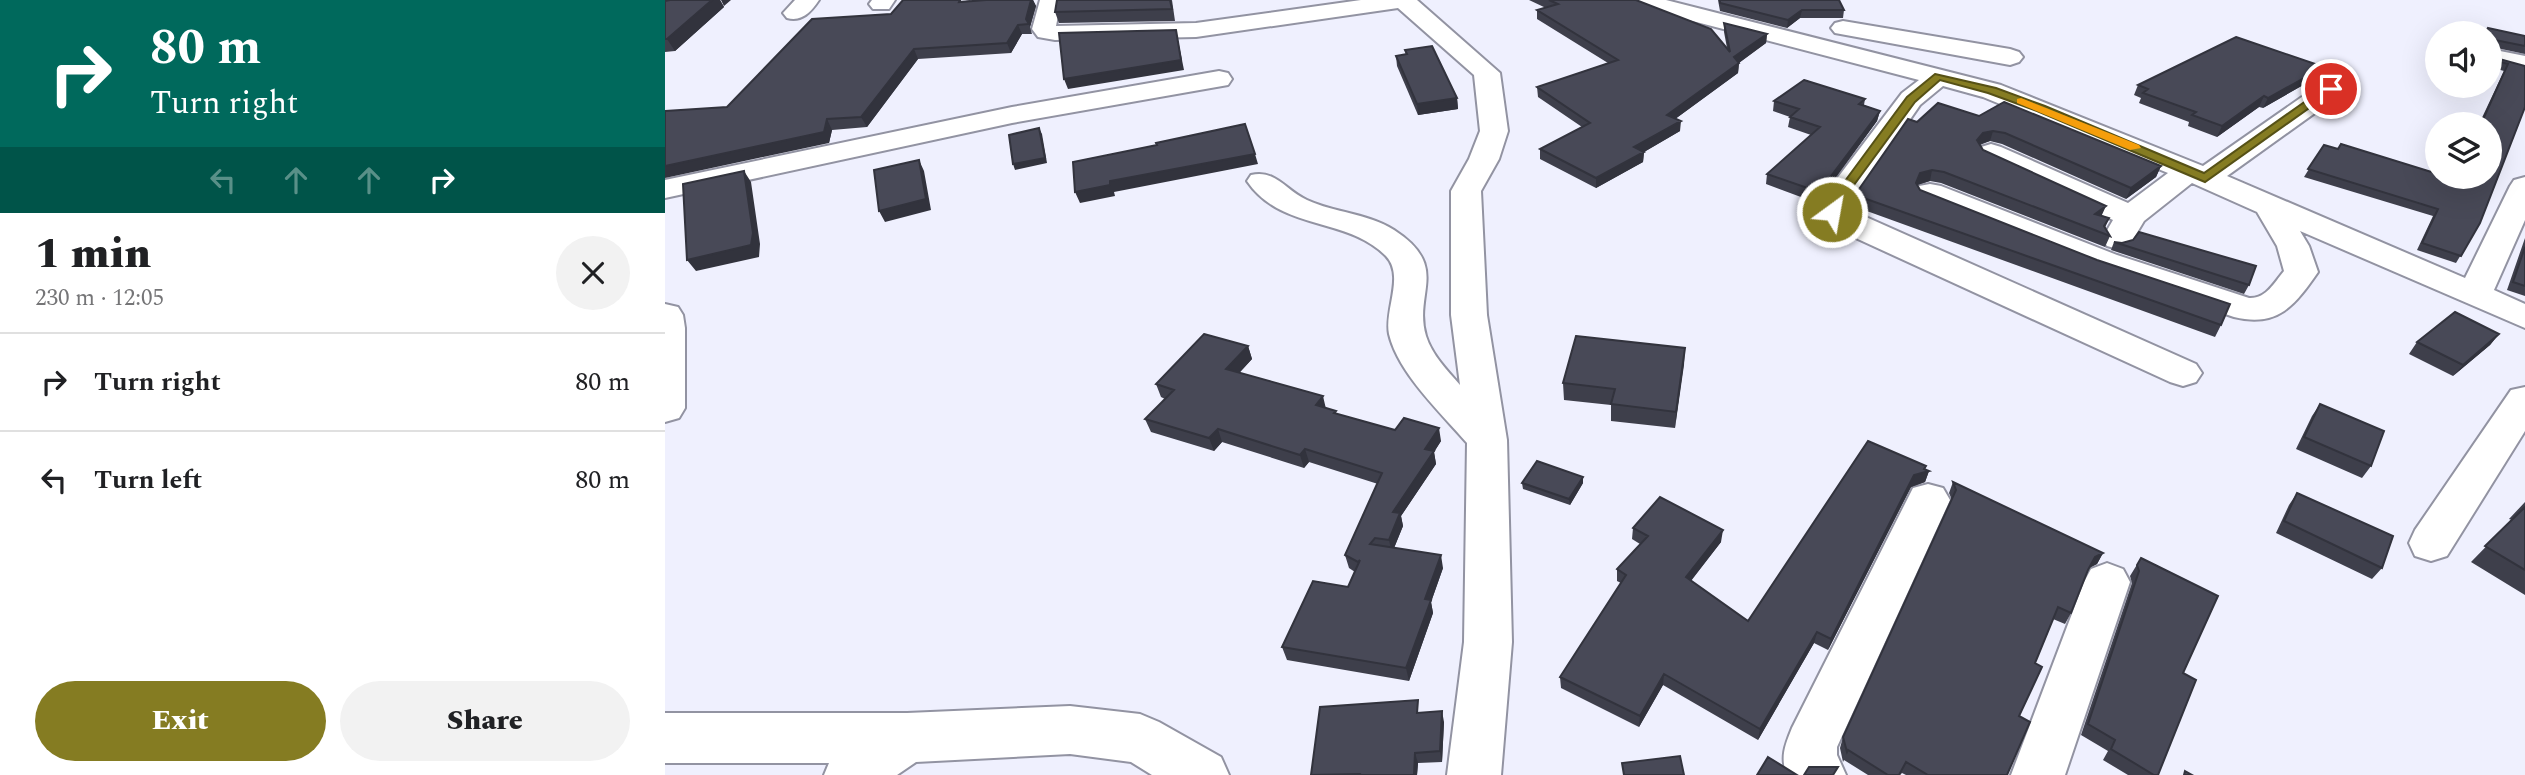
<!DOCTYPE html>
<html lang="en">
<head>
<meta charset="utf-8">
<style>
	:root { --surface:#fff; --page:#f2f2f2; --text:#202124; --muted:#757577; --line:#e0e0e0; --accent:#857c22 }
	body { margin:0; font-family:Spectral,serif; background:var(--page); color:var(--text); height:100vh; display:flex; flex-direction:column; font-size:26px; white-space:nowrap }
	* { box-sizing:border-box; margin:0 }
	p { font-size:23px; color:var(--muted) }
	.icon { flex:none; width:38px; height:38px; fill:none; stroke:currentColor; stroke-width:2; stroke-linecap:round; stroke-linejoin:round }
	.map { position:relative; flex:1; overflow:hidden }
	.details { display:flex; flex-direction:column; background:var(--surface); width:665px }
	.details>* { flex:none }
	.hud { background:#00695c; color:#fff; overflow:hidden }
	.controls { position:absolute; left:1760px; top:21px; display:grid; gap:14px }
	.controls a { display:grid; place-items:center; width:77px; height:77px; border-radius:50%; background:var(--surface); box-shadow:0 7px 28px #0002; font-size:35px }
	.pin { position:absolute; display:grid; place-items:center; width:60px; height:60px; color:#fff; margin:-30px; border:4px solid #fff; border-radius:50%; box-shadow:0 2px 7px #0007 }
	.me { position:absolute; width:77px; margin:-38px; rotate:32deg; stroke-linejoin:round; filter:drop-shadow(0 0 5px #0008) }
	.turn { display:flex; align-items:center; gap:24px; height:147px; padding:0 35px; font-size:32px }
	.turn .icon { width:91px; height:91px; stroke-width:2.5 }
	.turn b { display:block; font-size:49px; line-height:60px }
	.lanes { display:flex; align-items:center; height:66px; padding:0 35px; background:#0003; justify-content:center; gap:35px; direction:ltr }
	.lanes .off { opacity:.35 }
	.round { display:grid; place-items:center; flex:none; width:74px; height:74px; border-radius:37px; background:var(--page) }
	.overview { display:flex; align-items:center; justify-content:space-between; height:119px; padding:0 35px }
	h1 { font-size:42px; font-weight:800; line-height:52px }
	.cta { display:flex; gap:14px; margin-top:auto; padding:14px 35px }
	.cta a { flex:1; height:80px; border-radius:42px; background:var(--accent); color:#fff; font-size:28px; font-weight:800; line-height:80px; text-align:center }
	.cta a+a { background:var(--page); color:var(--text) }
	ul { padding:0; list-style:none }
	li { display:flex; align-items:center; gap:21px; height:98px; padding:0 35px; border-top:2px solid var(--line) }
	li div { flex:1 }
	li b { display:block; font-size:26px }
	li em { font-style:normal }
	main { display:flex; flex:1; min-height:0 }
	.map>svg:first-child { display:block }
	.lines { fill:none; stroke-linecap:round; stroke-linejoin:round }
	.minor-casing { stroke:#9293a2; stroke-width:4 }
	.minor { fill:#fff; fill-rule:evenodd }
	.wall { fill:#3e3f4b }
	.shaded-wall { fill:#32333d }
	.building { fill:#484957; stroke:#32333d; stroke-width:2 }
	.route { fill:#857c22; stroke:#565116; stroke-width:2 }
	.slow { fill:#f59e0b }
</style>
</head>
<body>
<main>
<section class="details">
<div class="hud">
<div class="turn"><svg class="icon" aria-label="right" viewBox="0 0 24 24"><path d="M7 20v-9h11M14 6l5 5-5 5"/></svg><div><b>80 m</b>Turn right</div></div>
<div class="lanes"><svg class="icon off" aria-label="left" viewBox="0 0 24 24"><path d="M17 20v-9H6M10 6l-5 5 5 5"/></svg><svg class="icon off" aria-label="ahead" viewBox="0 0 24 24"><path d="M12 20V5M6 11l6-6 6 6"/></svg><svg class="icon off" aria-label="ahead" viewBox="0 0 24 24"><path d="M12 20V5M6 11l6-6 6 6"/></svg><svg class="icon" aria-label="right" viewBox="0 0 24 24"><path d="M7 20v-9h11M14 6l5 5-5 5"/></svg></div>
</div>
<div class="overview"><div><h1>1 min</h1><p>230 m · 12:05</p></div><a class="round"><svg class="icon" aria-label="close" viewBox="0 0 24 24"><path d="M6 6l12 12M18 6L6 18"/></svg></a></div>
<ul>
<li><svg class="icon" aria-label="right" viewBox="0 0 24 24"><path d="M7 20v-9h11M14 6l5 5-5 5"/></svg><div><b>Turn right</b></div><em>80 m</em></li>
<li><svg class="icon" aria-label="left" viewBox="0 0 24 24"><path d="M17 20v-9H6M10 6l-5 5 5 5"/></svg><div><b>Turn left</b></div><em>80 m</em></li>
</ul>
<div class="cta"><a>Exit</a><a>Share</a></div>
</section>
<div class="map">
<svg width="1860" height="775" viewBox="0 0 1860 775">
	<rect width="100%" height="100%" fill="#eff0fe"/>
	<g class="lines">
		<defs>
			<path id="minor" d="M130,0h24c-8,12 -17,22 -32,18l-4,-5z
				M207,0h23l-6,9h-16l-4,-5z
				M375,0h16l4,5 -4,21 140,-3 165,-23h56l83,73 8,58 -9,28 -18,32 6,124 20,125 5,202 -11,133h-54l17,-133 3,-199c-25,-29 -69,-70 -78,-109 -5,-24 16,-58 -3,-78 -40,-40 -104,-24 -139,-75l4,-6c25,-6 35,16 56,25 28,13 60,13 87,30 57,37 19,63 32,106 6,19 21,34 34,49l-9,-70v-124l18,-32 11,-28 -6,-56 -76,-67 -202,29 -141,3 -17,-3 -6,-8z
				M963,0h38l335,85 202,81 119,-83 9,-2 9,2 4,6 -4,6 -113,81 238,102 45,-92 4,-6 11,-3v43l-31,70 31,14v24l-225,-97 9,15 9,26c-23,33 -40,56 -84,45l-141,-48 -174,-69 -4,-7 4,-7 11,-2 11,2 176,69 132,43c17,1 25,-15 35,-27l-7,-25 -20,-34 -65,-29 -48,38 -15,25 -11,3 -11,-3 -5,-7 11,-19 -132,-61 -5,-6 5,-6 10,-3 10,3 127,56 40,-30 -185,-76 -40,-11 -23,19 -72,104 348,155 6,9 -6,9 -13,4 -13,-4 -334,-153 -20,-17 7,-15 79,-104 17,-13 -288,-75z
				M1178,21l167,28 9,3 4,5 -4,5 -9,3 -175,-32 -4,-5 4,-5z
				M1825,49l35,7v16l-35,-8z
				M554,71l9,2 4,6 -4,6 -216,38 -347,75v-18l347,-73z
				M0,304l13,3 5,8 2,13v80l-6,10 -14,4z
				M1860,387v44l-78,125 -16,5 -16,-5 -6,-13 6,-13 96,-140z
				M1263,484l15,4 7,12 -113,247v8l9,20h-59c-7,-17 -2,-30 5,-47l121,-240z
				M1442,563l16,6 7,13 -65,193h-54l73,-193 7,-13z
				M405,706l70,8 19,8 62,35 8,18h-77l-21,-13 -61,-8 -154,8 -19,13h-73l5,-12h-164v-50h242z"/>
		</defs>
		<use href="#minor" class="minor-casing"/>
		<use href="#minor" class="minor"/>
	</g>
	<path class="wall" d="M5,0h50l4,7 -49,44 -10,1v-51z
		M306,0l-1,1 63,-1 3,6 -6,21 2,7h-10l-11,19 -93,6 -51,68 -35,3 -3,13 -102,-36 164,-93z
		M507,0l3,21 -116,2 -4,-11z
		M864,0h107l91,48 -3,-16v-9l43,11 -1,9 -27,20 -1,10 -63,46 5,12 -36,21 -1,10 -47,26 -56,-29v-10l42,-22 -44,-30 -1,-10 71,-24 -71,-44v-9l9,-2z
		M1053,0h121l5,10 -1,8h-43l-13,10 -67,-17z
		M1823,28l37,8v18l-33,-7v10l33,9v41l-45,116 -24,40 -39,-13 16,-34 -129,-39 20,-32 14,4 3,-5 97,30v3h8l6,2v-2h38v-53h-11l25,-53 -14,-4v-34h-5z
		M740,50l52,48 1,11 -40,6 -21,-49 -1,-10 10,-2z
		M1654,76l-56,32 -4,-1 -42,30 -29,-11 1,-4 -50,-19 2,-5 -7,-3 4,-10z
		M1200,99l-1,6 16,6 -3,10 -60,82 -51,-19 1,-10 44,-39 -23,-8 2,-10 -17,-6 1,-10z
		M1314,116l182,50 -5,11 -30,22 -124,-55 -12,-3 -10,4 3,5 119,66 7,2 -4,10 5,8 -5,11 -164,-64 -11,-2 -13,4 3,5 301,135 -6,12 -362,-131 2,-11 62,-73z
		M1860,238v58l-18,-6z
		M1449,242l135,43 -5,9 -133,-44z
		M1834,334l-9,11 -37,31 -44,-22 8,-12z
		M583,346l4,13 -13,14 87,35 11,6 58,16 46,11 -7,11 2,12 -35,52 2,10 -9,22 49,20 -12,34 2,11 -24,68 -122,-21 -5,-13 66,-60 7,-15 -6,-4 -4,-13 33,-71 -69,-22 -5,6 -82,-26 -8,9 -63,-19 -6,-13 20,-20 -4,-2 -5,-13z
		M1020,348l-10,80 -64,-7v-16l-47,-5 -1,-17z
		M1655,404l51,62 -9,12 -66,-29 16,-33z
		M1260,469l4,2 -4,11 -14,5 -83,163 -14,-7 -56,97 -95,-55 -24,42 -78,-39 -1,-11 61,-94 -4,-2v-12l23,-25 -8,-5 1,-11 88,14 -30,39 57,40z
		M918,477v6l-13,22 -47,-16 -1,-6z
		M1288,482l150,71 -6,11 -8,4 -18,45 -6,11 -12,-5 -18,44 -16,53 -12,59h-101l-4,-2 -2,2h-32l-24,-15 -1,2 -3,-14 3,-11 109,-237 -3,-7z
		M1632,493l85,75 -10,11 -96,-46 13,-28z
		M1860,502v93l-54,-33 41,-42 -3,-1z
		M1476,558l42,115 -25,102h-30l-25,-15 5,-9 -27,-16 51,-152 -2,-7z
		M755,712l24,10 -2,40 -24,1 -1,12h-106z"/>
	<path class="shaded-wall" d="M47,0h8l4,7 -49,44 -8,-12z
		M56,0h10l-7,6z
		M366,0h2l3,6 -6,21 -4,-8z
		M1137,10l-2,8 -13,10 1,-8z
		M353,25l4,9 -11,19 -4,-10z
		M511,30l8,40 -116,19 -4,-10z
		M1102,34l-1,9 -33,24 1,-10z
		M249,49l4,10 -51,68 -6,-10z
		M1074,63l-1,10 -71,52v-10z
		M1659,67l-5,9 -56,32 5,-10z
		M1599,96l-5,11 -42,30 5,-11z
		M792,98l1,11 -40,6 -1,-11z
		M1215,111l-3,10 -60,82 2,-11z
		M162,119l5,11 -3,13 -164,35v-12z
		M1016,121l-1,10 -36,21 -1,10 -47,26v-10l38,-31z
		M374,128l3,6 5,29 -32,7 -2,-6z
		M1328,131l-3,10 -10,3 -3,-4 6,-7z
		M590,154l3,10 -144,28 1,4 -35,7 -5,-11 35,-11z
		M254,160l5,11 7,39 -46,12 -6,-11z
		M1496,166l-5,11 -30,22 5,-11z
		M1267,170l-2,11 -13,4 -1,-2 4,-10z
		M79,171l7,11 9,62 -1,13 -63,14 -9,-11z
		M1441,206l-5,11 -6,-3z
		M1834,334l-9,11 -37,31 10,-11z
		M583,346l4,13 -21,23 -5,-13z
		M1020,348l-1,17 -9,63 1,-16z
		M658,396l3,13 -10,-4z
		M774,428l2,13 -7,11 2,12 -35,52 2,10 -11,27 -3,-13 4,-28 32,-63z
		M553,429l4,13 -8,9 -5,-13z
		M640,449l4,13 -5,6 -4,-13z
		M1261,466l-2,6 5,-1 -4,11 -14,5 -83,163 3,-11 83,-164z
		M918,477v6l-13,22 -1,-6z
		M1058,530l-2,12 -36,46 1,-11z
		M1438,553l-6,11 -8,4 6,-11z
		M776,555l2,13 -12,34 2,11 -24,68 -3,-13 19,-69z
		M1152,632l-3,11 -56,97 2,-11z
		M999,674l-1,11 -24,42 1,-11z
		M777,711l2,11 -2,40 -2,-11z
		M750,753l3,10 -1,12h-3z"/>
	<path class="building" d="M5,0h42l-45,39h-2v-38z
		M238,0h57l-1,2 27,-2h45l-5,19 3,5 -11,1 -11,18 -93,6 -53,68 -34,2 -3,13 -159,34v-55l62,-4 85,-88 79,-5z
		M392,0h113l2,9 -117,3z
		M884,0h87l75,29 19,23 -6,-29 43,11 -33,23 5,6 -72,52 14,6 -47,26 10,5 -48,26 -56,-29 50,-26 -53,-36 81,-27 -81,-50 21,-6z
		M1055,0h119l5,10h-42l-14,10 -68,-17z
		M1823,28l37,8v10l-30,-6 -3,2v15l33,9v41l-45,116 -19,33 -39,-13 16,-34 -130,-40 16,-24 14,4 3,-5 97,30v3h8l7,2 1,-2h36v-53h-9l27,-60 -18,-5v-26h-5z
		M511,30l5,30 -117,19 -5,-46z
		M1571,37l88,30 -56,31 -4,-2 -42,30 -30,-11 4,-3 -53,-19 5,-4 -10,-4z
		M767,46l25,52 -40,6 -21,-48 11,-2 -2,-4z
		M1139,80l61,19 -6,5 21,7 -61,81 -52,-18 53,-47 -30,-10 9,-8 -25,-8z
		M1339,102l157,64 -30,22 -126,-55 -12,-2 -10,2 -6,7 6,10 123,56 -11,8 14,4 -5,8 6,10 -166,-64 -12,-2 -12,3 -4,10 4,7 177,70 133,44 -9,21 -366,-130 53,-76 9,3 21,-19 41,13z
		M580,124l10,30 -145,27v4l-35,7 -2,-30 84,-17 -1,-2z
		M374,128l6,30 -32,6 -4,-29z
		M254,160l7,39 -47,12 -5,-41z
		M79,171l9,62 -2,12 -64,15 -4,-76z
		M1474,232l117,34 -7,19 -135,-43 8,1 11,-3z
		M1860,247v39l-12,-4z
		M1790,312l44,22 -36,31 -46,-23z
		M539,334l44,12 -22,23 97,27 -7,9 20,6 -2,2 61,17 9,-12 35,10 -14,21 9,2 -41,61 7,1 -11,27 -14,-2 -5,6 71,11 -16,44 6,1 -25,68 -124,-21 31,-66 35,6 12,-27 -2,2 -13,-7 37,-82 -77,-24 -5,6 -82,-26 -9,9 -64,-19 29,-29 -18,-6z
		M911,336l109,12 -9,64 -65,-8 4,-15 -52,-6z
		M1655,404l64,27 -13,35 -67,-29z
		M1203,441l58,25 -2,3 5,2 -15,4 -83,164 -14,-7 -57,97 -96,-55 -24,42 -80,-39 66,-102 -9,-6 31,-33 -15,-8 27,-31 63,33 -37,47 62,44z
		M872,461l46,16 -14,22 -47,-16z
		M1288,482l150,71 -8,4 -7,13 -17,43 -13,-6 -23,56 7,4 -23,49 11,6 -23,53h-79l-22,-13 -7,13h-11l-40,-25 -1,2 -4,-15 113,-247z
		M1632,493l96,43 -11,32 -98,-47z
		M1860,507v63l-40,-24z
		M1476,558l77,38 -35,77 13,7 -38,95h-4l-43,-26 4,-9 -27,-16 51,-153 -2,-6z
		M753,700l-1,13 25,-2 -2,40 -25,2 -1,22h-56l1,-1 -48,1 9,-68z
		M1015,756l4,19h-60l-2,-12z
		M1103,757l29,18h-40z
		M1144,767h29l-5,8h-29z
		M1520,771l7,4h-8z"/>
	<path class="route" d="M1270,74l61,14 49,18 159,67 123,-87 9,3 -131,93 -168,-71 -49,-18 -48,-13 -25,22 -75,102 -4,11h-9l1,-11 79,-107z"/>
	<path class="slow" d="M1356,98l118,47 2,3 -11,2 -113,-47v-4z"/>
</svg>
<div class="controls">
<a><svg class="icon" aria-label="sound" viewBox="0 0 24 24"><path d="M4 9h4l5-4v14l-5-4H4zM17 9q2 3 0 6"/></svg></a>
<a><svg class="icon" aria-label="layers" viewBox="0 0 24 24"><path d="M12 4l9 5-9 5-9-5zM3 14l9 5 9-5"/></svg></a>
</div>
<div class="pin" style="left:1666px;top:89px;background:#d93025"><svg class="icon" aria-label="arrive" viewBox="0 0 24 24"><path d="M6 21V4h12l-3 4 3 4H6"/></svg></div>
<svg class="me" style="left:1167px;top:212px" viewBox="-20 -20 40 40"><circle r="17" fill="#857c22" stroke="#fff" stroke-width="3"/><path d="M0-11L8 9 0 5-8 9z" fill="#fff"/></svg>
</div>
</main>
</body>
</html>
